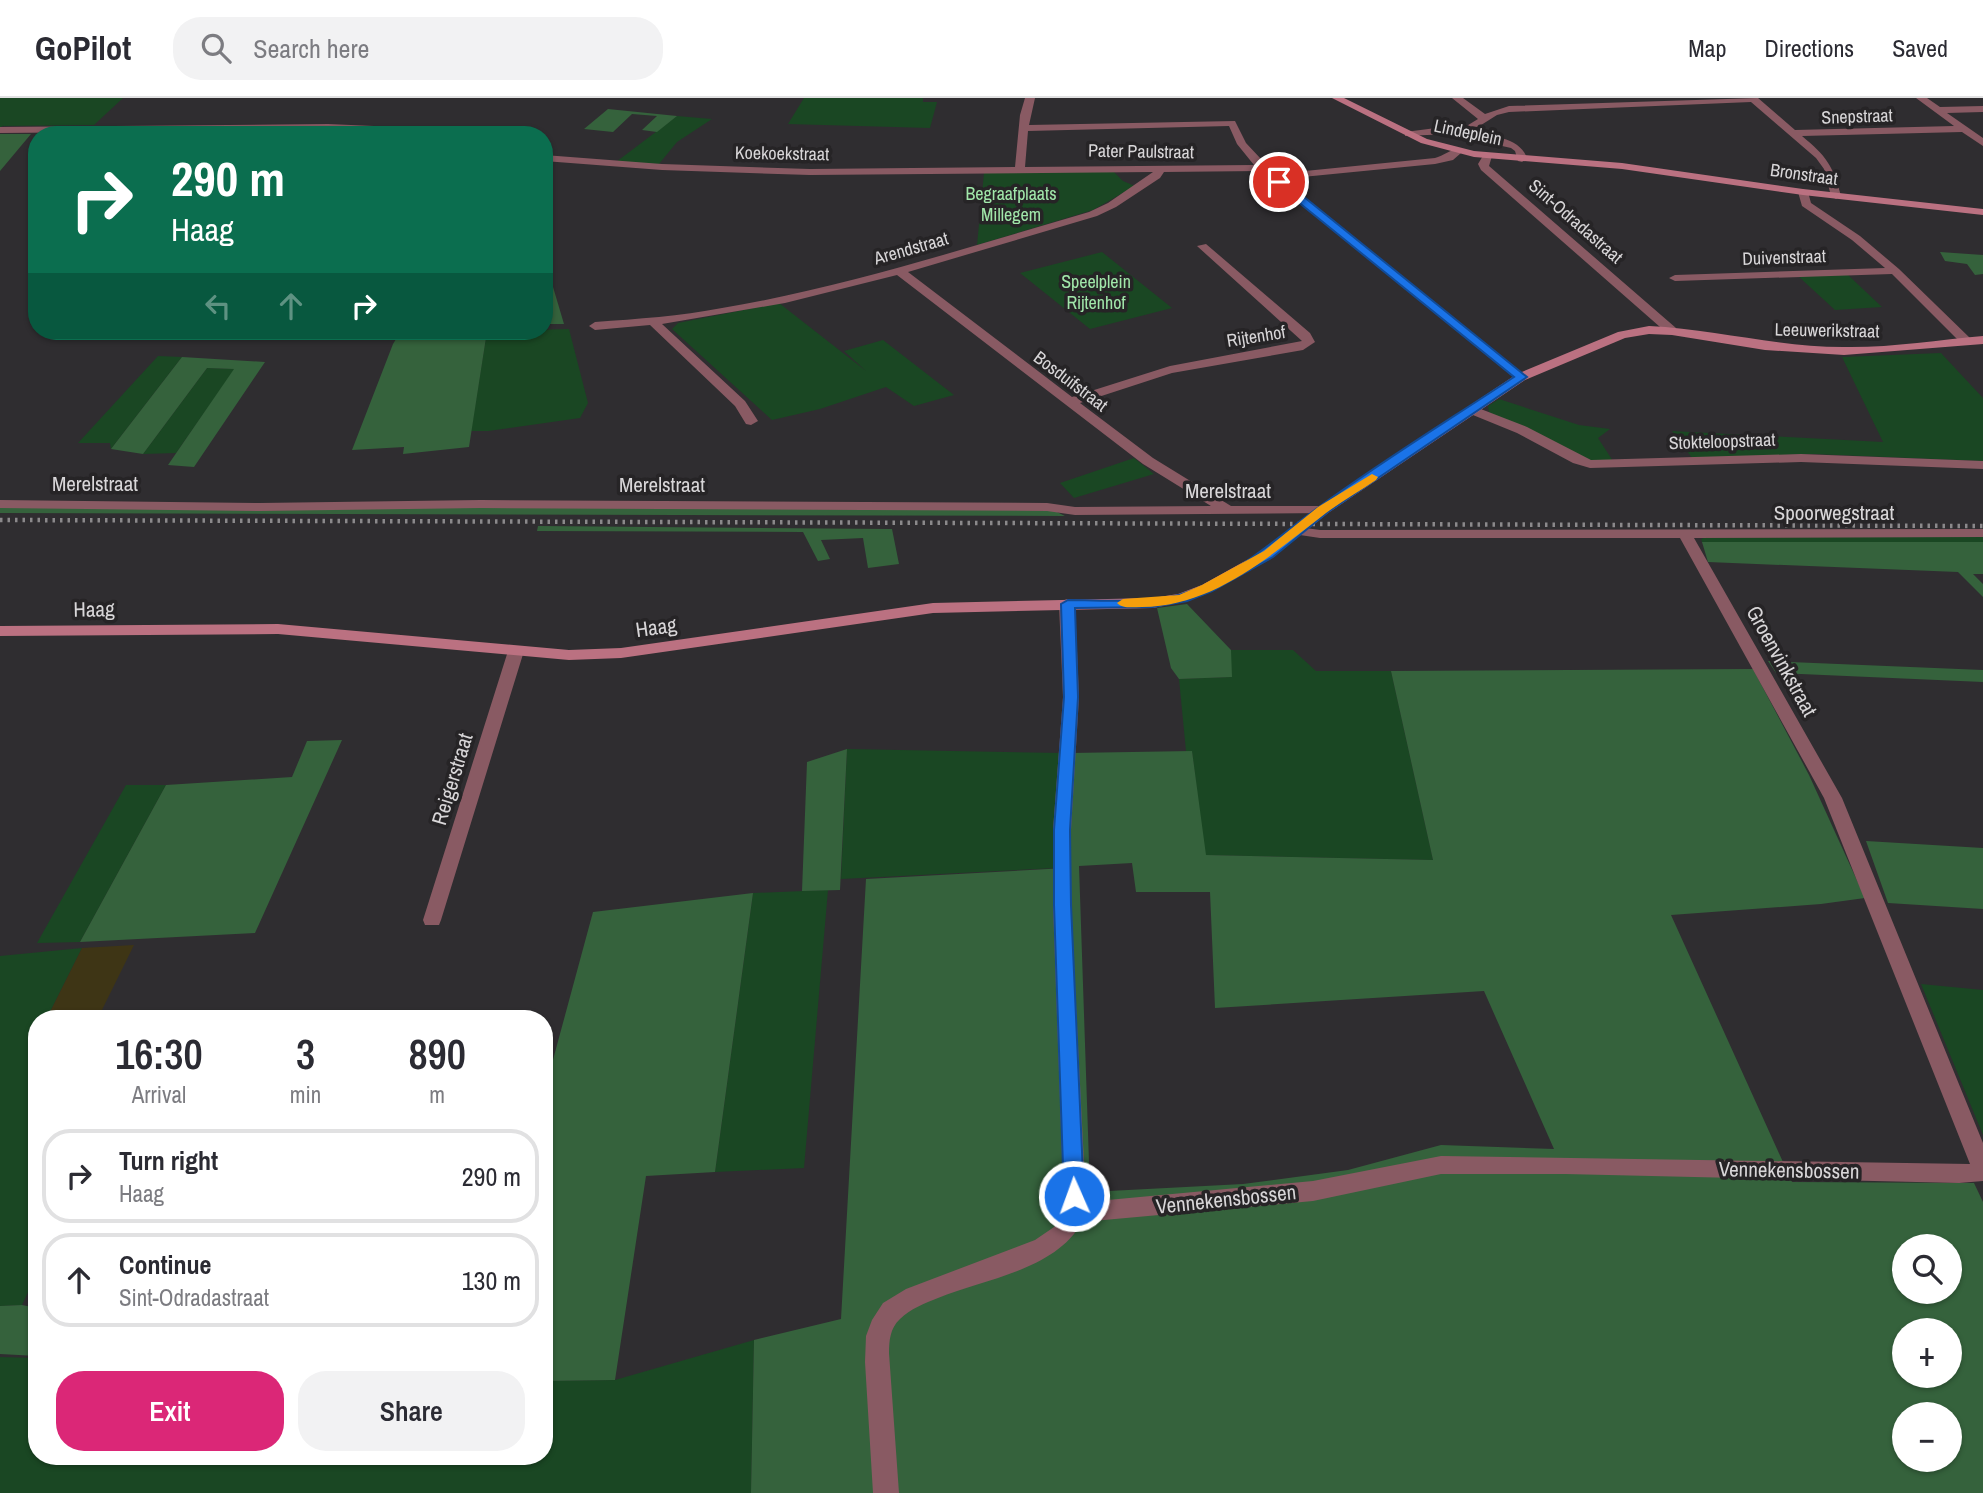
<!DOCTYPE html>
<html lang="en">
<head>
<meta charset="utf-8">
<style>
	:root { --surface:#fff; --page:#f2f2f3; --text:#2b2b33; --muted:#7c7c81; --line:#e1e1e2; --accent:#db2777 }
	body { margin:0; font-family:"Archivo Narrow",sans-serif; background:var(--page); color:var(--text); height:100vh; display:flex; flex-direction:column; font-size:26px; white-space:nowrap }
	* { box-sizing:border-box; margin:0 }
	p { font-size:23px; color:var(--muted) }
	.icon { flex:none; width:38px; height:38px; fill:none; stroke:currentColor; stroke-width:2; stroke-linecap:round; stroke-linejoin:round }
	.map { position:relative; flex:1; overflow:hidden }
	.drawer { position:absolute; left:28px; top:912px; width:525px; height:455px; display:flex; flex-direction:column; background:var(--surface); border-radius:28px; box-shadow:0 2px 5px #0004 }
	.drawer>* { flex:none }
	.banner { position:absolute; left:28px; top:28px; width:525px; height:214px; border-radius:28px; box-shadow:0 2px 5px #0004; background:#0b6e4f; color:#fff; overflow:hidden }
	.tools { position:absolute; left:1892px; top:1136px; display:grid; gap:14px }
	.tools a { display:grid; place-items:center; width:70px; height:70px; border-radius:50%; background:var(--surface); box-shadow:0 2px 5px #0004; font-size:35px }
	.pin { position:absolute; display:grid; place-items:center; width:60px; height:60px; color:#fff; margin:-30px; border:4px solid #fff; border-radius:50%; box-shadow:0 2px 7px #0007 }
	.me { position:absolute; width:77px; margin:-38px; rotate:358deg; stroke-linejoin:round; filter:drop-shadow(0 0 5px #0008) }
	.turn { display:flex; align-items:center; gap:24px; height:147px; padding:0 28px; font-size:32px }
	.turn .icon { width:91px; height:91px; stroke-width:2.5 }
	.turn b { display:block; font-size:49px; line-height:60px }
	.lanes { display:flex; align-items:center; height:66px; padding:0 28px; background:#0003; justify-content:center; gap:35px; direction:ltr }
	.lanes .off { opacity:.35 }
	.eta { display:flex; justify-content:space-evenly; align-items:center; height:119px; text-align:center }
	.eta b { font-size:42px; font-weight:600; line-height:49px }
	.primary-button { display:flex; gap:14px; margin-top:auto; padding:14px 28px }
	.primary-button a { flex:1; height:80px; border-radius:28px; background:var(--accent); color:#fff; font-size:28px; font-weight:600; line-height:80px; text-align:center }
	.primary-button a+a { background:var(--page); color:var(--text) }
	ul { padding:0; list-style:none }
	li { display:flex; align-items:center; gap:21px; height:94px; margin:0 14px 10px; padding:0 14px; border:4px solid var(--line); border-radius:28px }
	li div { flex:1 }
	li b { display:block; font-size:26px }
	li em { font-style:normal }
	header { display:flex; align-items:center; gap:42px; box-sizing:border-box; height:98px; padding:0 35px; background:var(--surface); border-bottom:2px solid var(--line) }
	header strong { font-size:33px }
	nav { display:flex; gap:38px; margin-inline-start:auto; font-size:24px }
	.search { width:490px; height:63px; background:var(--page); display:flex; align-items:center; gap:18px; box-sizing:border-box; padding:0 24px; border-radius:28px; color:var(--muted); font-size:26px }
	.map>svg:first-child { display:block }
	.green { fill:#1a4723 }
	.forest { fill:#35623c; fill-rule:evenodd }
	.sand { fill:#3e3515 }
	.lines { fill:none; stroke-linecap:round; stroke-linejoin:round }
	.street { fill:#895a63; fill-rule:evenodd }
	.secondary { fill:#bb7181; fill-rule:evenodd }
	.rail { stroke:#8b898b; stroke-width:4.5; stroke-dasharray:2.5 5; stroke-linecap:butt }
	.route { fill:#1a73e8; stroke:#114b97; stroke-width:2 }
	.slow { fill:#f59e0b }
	.labels { text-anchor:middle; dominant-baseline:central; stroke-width:7; stroke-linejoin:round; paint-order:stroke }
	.far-street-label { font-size:18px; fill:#d8d6d8; stroke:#262426 }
	.far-park-label { font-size:18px; fill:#a1e7aa; stroke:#262426 }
	.street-label { font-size:21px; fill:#d8d6d8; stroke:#262426 }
</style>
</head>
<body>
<header>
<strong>GoPilot</strong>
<div class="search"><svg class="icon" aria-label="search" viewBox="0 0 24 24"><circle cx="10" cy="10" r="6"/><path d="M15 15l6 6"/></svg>Search here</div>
<nav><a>Map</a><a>Directions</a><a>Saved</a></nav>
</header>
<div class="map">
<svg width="1983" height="1395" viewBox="0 0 1983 1395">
	<rect width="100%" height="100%" fill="#2f2d30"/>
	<path class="green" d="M0,0h123l-29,27 -92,1 -2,3z
		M804,0h119v4h14l-7,26 -142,-4z
		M677,18l35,3 -35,23 -18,22 -43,-2z
		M1113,73l10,10 12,5 -42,24 -116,35 7,-72z
		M1102,154l70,56 -82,21 -70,-56z
		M1847,176l35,33 -47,3 -37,-34z
		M779,205l87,68 -22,-20 39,-11 71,55 -40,11 -28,-19 -66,22 -48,11 -100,-91 6,-6z
		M569,231l19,74 -8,15 -92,13h-17l16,-100z
		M1941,255l42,45v63l-170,-7 -121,4 -20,-27 211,11 -41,-85z
		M158,258l24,1 -71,92 -1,-6h-32z
		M207,270l28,1 -59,84 -33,1z
		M1499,301l80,26 31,4 -12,9 15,23h-21l-97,-45 -6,-4 -1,-6z
		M1134,360l20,16 -80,24 -14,-15z
		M1709,438h274v6h-281l-1,-3z
		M1231,552h62l23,21h75l42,189 -228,-5 -13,-103 -6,-1 -7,-72 52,-2z
		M847,651l215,4 -5,115 -216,11z
		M126,687h40l-86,157 -43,1z
		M828,792l-24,278 -89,4 38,-279z
		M82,850l-35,70h-10v255l-15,32 -22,1v-350z
		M1921,886l62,6v145z
		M754,1242l-3,153h-751v-136l37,1v98h507v-75l71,-1z"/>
	<path class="forest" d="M608,11l69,7 -20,16 -15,-2 15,-14 -25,-2 -19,18 -29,-3z
		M0,36h31l-31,37z
		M1940,154l43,3v19l-8,1 -8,-11 -22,-3z
		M544,162h1l19,64h-20z
		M401,233h86l-18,116 -66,7 1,-7 -52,3 41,-106z
		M182,259l83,5 -71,105 -26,-2 66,-96 -27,-1 -64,86 -32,-5z
		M430,409l607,3 18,1 10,5 -1065,-3v-5z
		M538,428l354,3 7,35 -31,4 -5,-30 -42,2 9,19 -12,2 -15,-29 -266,-1z
		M1702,444h281v32h-10l10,10v13l-25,-25 -250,-10z
		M1187,506l44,46 1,27 -53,2 -8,-11 -14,-60z
		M1768,563l215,9v12l-207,-9z
		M1753,571l56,106 56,123 -44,6 -150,11 121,267 182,1 9,19v291h-1232l3,-153 87,-21 25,-440 200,-11 5,-115 121,-2 14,104 227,5 -42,-189zM1132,765l4,29h74l5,116 269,-17 70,158 -113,-4 -93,25 -105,14 -153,8 -11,-326zM1904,1148h46v46h-46zM1904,1232h46v46h-46zM1904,1316h46v46h-46z
		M342,642l-87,193 -175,9 86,-157 126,-8 15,-36z
		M847,651l-7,141 -38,1 5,-129z
		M1866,743l117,7v61l-95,-6z
		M753,795l-38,279 -69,4 -31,204 -71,1v-288l49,-181z
		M22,1207l15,3v48l-37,-2v-48z"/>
	<path class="sand" d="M134,847l-36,73h-51l35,-70z"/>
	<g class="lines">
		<path class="street" d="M1025,0h10l-6,27 206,-4 11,22 29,31 160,-16c9,-2 18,-11 26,-9v4l-8,7 -18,4 -153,15 245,198 -6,4 -4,-1 -257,-209 -96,1 -4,6 -44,29 -19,9 -189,56 164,125 98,-31 132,-25 -105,-95 9,-2 104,89 5,9 -12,8 -131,23 -92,30 73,55 78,48h92l5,1v6l-253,2 -28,-4 -566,-3 -221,3 -260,-3v-8l260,3 221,-3 566,3 28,4 136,-1 -68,-42 -246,-189 -112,28 -123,21 83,77 13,20 -7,4 -5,-1 -11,-18 -85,-81 -55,5 -6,-4 6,-4c43,-3 85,-6 127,-14 125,-21 246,-61 367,-96l19,-9 45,-31 -343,3 -148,-5 -118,-9v-6l118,9 148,5 205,-2 5,-52zM1229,28l8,18 17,21 -229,2 3,-36z
			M1452,0h11l22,16 24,-8 249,-8 37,32 159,-4 -38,-28h11l13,9 43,-1v6l-36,1 36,25v8l-21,-14 -160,4c24,20 31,29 39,60l-5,3 -5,-3 -7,-27 -8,-11 -65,-56 -242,10 -12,3 -27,17c20,3 52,6 57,27l-5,3 -4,-1 -3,-10 -4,-3 -62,-14 -44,2v-4l31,-4 24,2 18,-11z
			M328,26l46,2 44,9 -90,-5 -328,3v-6z
			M1484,56l8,2 -3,10 187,162v6h-8l-187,-164 -3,-6z
			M1803,91l5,3 3,11 49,33 39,33 72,70v6h-8l-71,-71 -217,7 -6,-3 6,-3 210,-7 -33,-28 -50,-34 -4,-14z
			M1473,308l54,21 64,33 210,-6 182,7v8l-182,-7 -211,6 -17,-5 -56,-30 -49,-20 -1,-3z
			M1298,429l22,3 663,-1v8l-289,1 148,260 141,345v38l-24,2 -394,-9h-124l-128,27 -231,21c-26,48 -98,57 -144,76 -13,5 -28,11 -38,21 -10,9 -11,22 -11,34l10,140h-26l-8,-131 1,-26 6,-16 11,-17 23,-14 129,-49 22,-15 7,-13 -11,-306v-76l10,-133 -4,-93 3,-3 5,-2 8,5 4,93 -8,133v76l15,296 227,-21 128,-25 529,8 -146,-366 -144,-260h-360l-27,-4 -2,-3 2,-3z
			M516,548l8,5 -83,269 -2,5h-14l-2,-5 85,-269z"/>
		<path class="secondary" d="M1332,0h12l83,41 47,12 148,12 181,26 180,20v6l-180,-20 -181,-26 -148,-12 -53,-14z
			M1649,228c65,3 128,21 194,21 46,1 94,-7 140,-11v8l-139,11 -79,-5 -93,-15 -23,-1 -24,4 -100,42 -197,133 -55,44 -61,34 -25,10 -34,7 -220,5 -312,45 -52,2 -291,-26 -278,2v-10l278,-2 291,26 52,-2 312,-45 220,-5 25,-4 24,-9 61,-34 55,-44 199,-133 101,-42z"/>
		<path class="rail" d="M0,422l1983,6"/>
	</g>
	<path class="route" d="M1276,82h7l244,197 -199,135 -55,45 -61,34 -25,10 -34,6 -78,1 3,89 -8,133 1,75 13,291 -3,7 -7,2 -7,-2 -3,-7 -10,-291v-75l10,-133 -3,-93 7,-4c35,0 76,4 111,-5 53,-15 97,-57 140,-88 63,-46 130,-87 195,-130l-238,-193z"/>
	<path class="slow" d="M1372,376l6,3 -2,3c-16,11 -34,21 -50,33 -55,42 -111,93 -184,94 -9,0 -19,2 -25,-4l6,-4 56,-4 23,-10 62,-34 54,-44z"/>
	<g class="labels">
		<g class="far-street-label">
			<text transform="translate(1857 18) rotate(-2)">Snepstraat</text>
			<text transform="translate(1468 34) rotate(12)">Lindeplein</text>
			<text transform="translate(1141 53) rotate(1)">Pater Paulstraat</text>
			<text transform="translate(782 55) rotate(1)">Koekoekstraat</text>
			<text transform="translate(1804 76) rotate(8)">Bronstraat</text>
			<text transform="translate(1576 123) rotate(41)">Sint-Odradastraat</text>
			<text transform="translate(911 150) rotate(-16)">Arendstraat</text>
			<text transform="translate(1784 159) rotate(-2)">Duivenstraat</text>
			<text transform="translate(1827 232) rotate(1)">Leeuwerikstraat</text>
			<text transform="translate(1256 238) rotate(-9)">Rijtenhof</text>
			<text transform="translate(1071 283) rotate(37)">Bosduifstraat</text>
			<text transform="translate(1722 343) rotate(-2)">Stokteloopstraat</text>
		</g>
		<g class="far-park-label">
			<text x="1011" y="95">Begraafplaats<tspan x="1011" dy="21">Millegem</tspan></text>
			<text x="1096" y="183">Speelplein<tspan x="1096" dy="21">Rijtenhof</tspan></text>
		</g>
		<g class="street-label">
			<text x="95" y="385">Merelstraat</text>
			<text x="662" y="386">Merelstraat</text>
			<text x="1228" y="392">Merelstraat</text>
			<text x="1834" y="414">Spoorwegstraat</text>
			<text transform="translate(94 511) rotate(-1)">Haag</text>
			<text transform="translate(656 529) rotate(-8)">Haag</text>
			<text transform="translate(1782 563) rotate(61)">Groenvinkstraat</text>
			<text transform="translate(452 681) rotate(-73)">Reigerstraat</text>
			<text transform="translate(1789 1072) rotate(1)">Vennekensbossen</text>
			<text transform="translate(1226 1101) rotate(-6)">Vennekensbossen</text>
		</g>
	</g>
</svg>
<div class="tools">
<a><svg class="icon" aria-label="search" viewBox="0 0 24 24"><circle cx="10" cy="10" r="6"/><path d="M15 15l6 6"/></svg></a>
<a>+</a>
<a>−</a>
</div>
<div class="pin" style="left:1279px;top:84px;background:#d93025"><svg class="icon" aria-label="arrive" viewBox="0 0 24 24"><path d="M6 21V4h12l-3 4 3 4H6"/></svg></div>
<svg class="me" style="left:1074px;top:1098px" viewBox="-20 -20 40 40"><circle r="17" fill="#1a73e8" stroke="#fff" stroke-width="3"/><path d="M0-11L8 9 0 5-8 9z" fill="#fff"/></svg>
<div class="banner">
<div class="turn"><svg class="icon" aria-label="right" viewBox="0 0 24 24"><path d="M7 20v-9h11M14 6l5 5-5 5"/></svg><div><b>290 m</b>Haag</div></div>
<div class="lanes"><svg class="icon off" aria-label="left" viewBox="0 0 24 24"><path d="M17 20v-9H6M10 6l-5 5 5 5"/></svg><svg class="icon off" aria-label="ahead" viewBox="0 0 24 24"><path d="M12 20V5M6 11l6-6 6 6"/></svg><svg class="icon" aria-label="right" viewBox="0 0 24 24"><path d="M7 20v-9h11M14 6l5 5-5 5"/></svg></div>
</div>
<section class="drawer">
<div class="eta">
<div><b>16:30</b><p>Arrival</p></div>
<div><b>3</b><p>min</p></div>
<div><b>890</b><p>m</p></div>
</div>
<ul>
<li><svg class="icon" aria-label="right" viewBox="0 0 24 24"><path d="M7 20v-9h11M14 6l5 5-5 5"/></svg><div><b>Turn right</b><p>Haag</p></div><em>290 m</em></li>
<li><svg class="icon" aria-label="ahead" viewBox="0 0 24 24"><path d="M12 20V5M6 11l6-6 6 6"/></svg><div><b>Continue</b><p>Sint-Odradastraat</p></div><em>130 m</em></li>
</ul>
<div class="primary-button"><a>Exit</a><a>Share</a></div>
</section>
</div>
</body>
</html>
